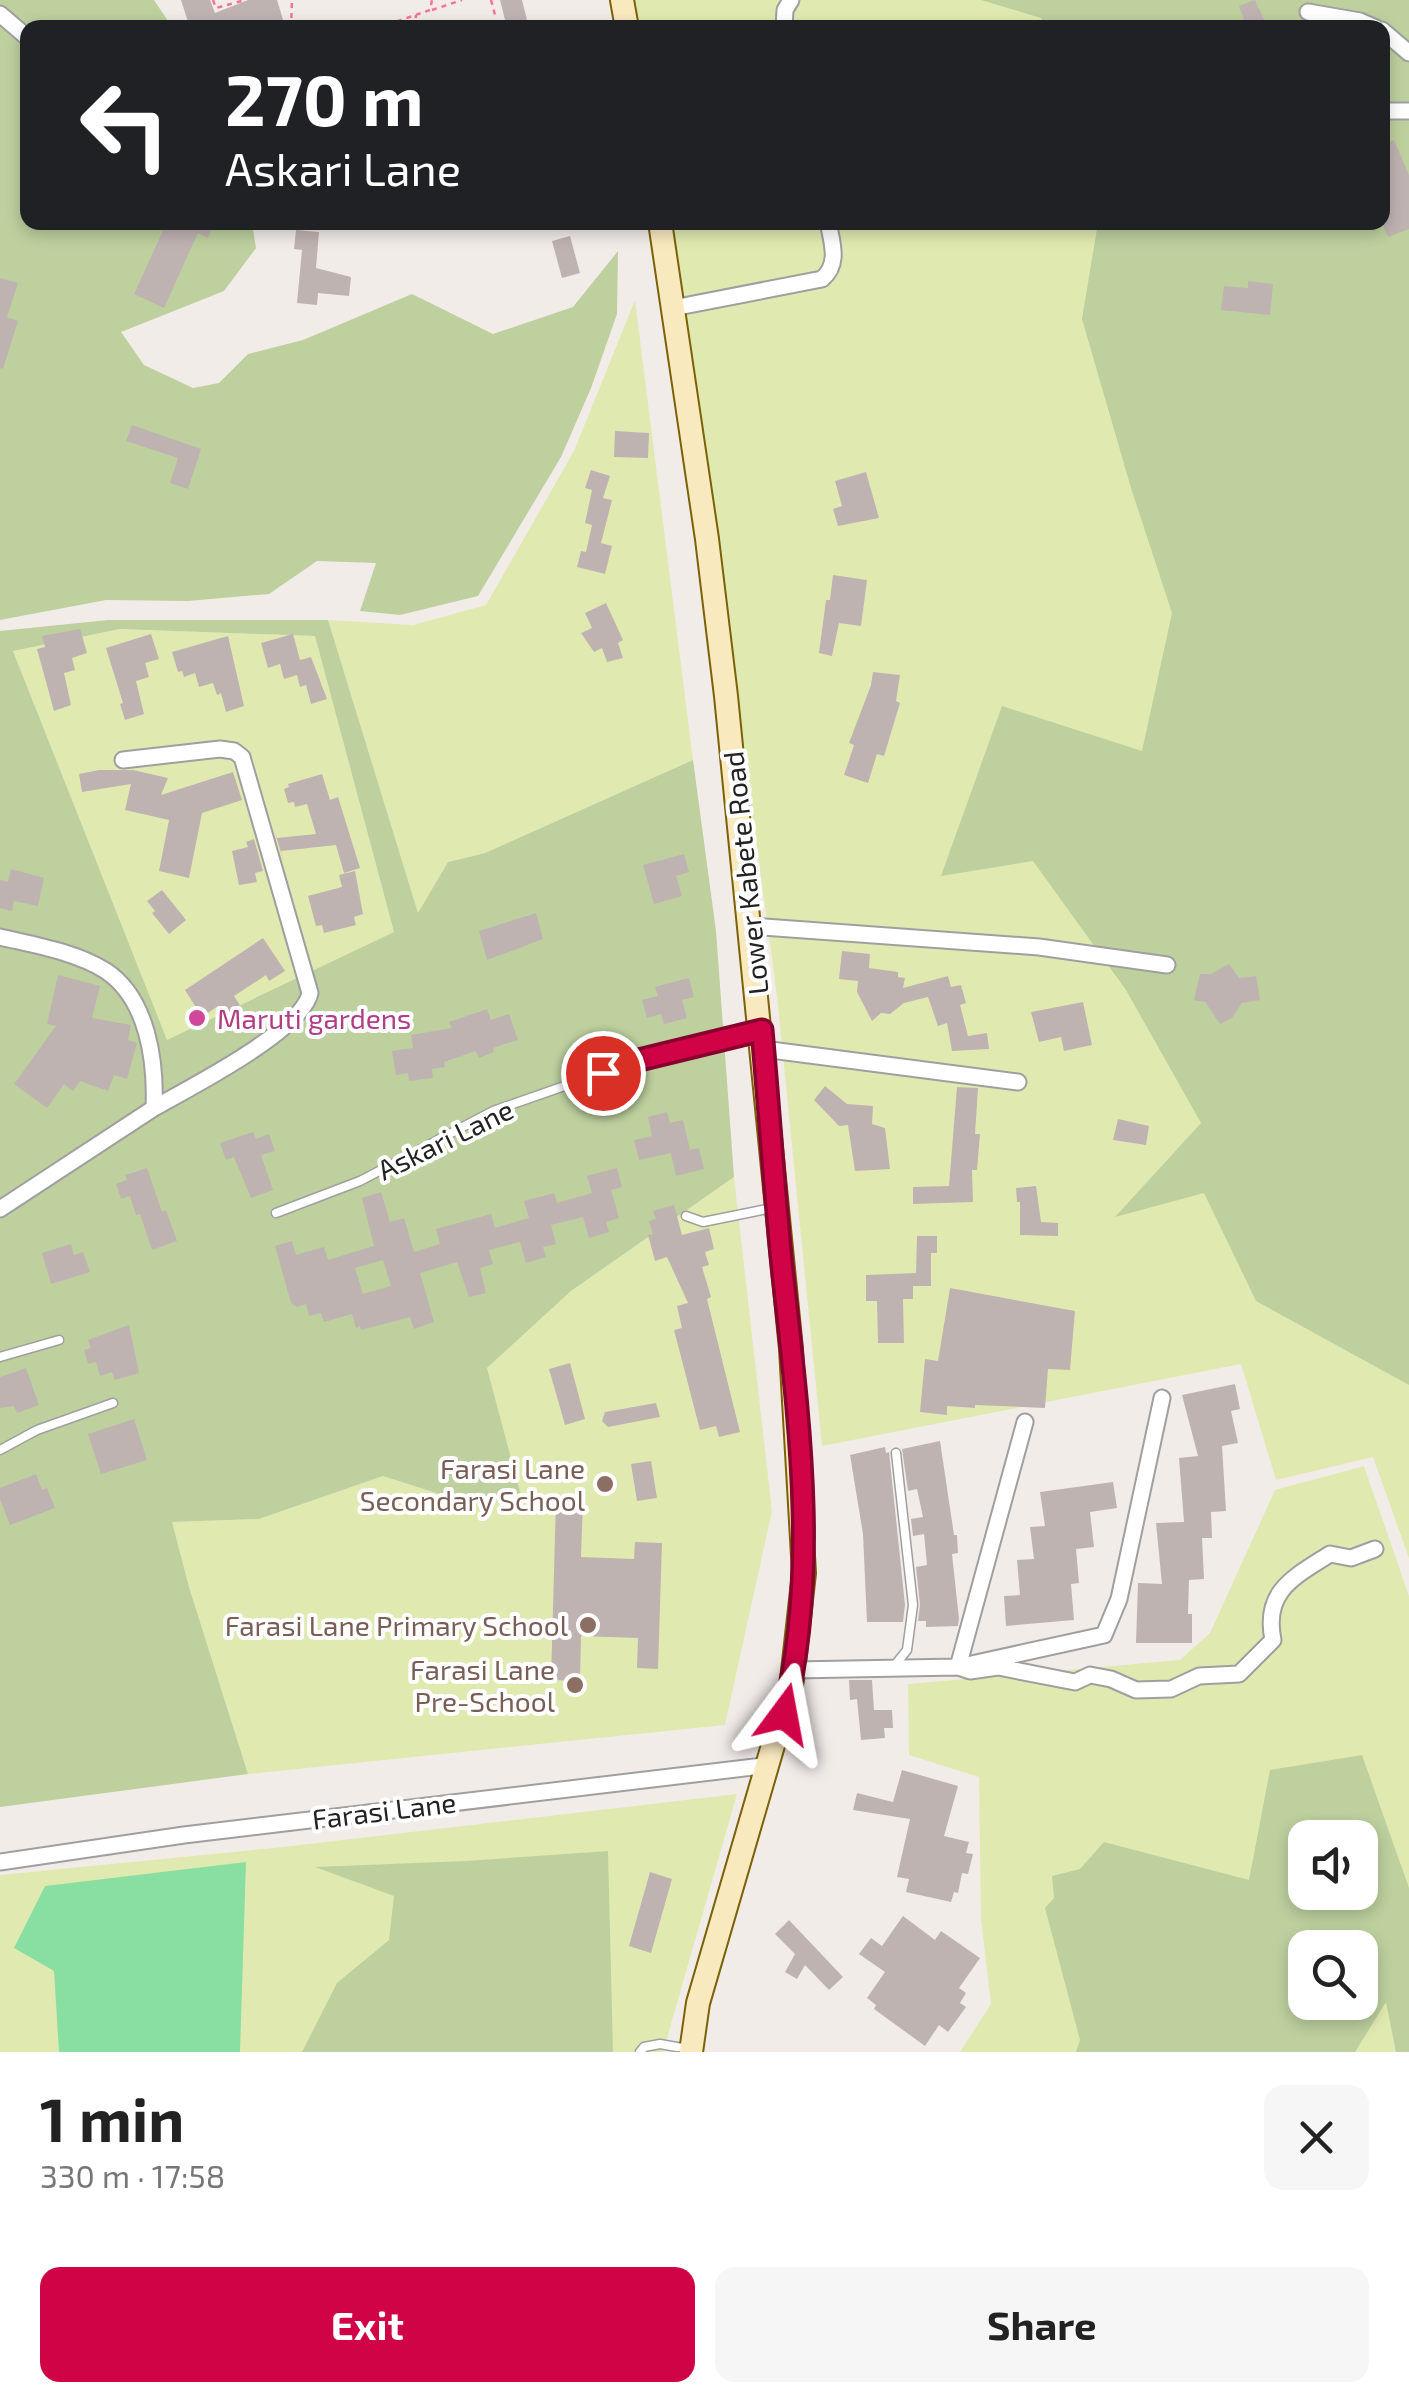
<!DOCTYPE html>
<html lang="en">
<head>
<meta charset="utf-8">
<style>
	:root { --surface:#fff; --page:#f6f6f6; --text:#222; --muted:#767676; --accent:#d00346 }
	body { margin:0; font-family:"Exo 2",sans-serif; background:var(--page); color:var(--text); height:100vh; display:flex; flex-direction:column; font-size:38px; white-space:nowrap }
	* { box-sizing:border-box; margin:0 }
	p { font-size:32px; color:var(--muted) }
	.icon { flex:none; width:55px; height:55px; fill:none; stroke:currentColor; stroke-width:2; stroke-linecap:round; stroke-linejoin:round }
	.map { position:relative; height:2052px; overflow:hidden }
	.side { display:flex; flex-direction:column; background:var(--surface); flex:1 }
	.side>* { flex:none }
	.top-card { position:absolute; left:20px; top:20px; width:1370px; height:210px; border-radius:20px; box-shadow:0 5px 15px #0003; background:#202124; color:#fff; overflow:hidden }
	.controls { position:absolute; left:1288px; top:1820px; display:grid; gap:20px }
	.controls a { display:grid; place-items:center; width:90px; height:90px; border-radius:20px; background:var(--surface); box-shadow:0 5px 15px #0003; font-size:50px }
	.pin { position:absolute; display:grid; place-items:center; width:85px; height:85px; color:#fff; margin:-42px; border:5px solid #fff; border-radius:50%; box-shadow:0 2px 10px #0007 }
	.me { position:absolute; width:110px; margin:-55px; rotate:13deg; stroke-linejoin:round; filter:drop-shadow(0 0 8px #0008) }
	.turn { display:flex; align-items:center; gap:35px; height:210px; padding:0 40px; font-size:45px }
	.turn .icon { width:130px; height:130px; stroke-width:2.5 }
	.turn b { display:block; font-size:70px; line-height:85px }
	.round { display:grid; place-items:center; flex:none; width:105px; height:105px; border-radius:20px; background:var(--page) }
	.head { display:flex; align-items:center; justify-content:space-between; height:170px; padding:0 40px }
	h1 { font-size:60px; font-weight:700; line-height:75px }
	.action { display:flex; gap:20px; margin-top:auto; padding:20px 40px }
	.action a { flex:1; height:115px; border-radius:20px; background:var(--accent); color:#fff; font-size:40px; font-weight:700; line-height:115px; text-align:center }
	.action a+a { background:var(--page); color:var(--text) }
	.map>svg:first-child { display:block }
	.grass { fill:#e0eab0; fill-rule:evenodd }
	.forest { fill:#bdd09e; fill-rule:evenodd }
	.pitch { fill:#89dfa1 }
	.building { fill:#bfb3b2; fill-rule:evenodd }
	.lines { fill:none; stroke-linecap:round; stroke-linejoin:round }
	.service-casing { stroke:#9f9f9f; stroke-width:11 }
	.minor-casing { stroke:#9f9f9f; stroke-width:19 }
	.secondary-casing { stroke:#7b6107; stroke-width:26 }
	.path { stroke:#f87391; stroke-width:2.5; stroke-dasharray:5 5; stroke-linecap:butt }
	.service { stroke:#fff; stroke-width:8 }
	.minor { stroke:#fff; stroke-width:15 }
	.secondary { stroke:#f9e9bf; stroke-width:22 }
	.route-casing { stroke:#87022e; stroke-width:25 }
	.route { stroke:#d00346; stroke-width:18 }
	.hotel-dot { fill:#d1479c; stroke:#fff; stroke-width:4 }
	.education-dot { fill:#8d6e63; stroke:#fff; stroke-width:4 }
	.labels { text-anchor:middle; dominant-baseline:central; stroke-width:8; stroke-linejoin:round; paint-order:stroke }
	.street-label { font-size:28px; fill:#222; stroke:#fff }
	.hotel-label { font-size:28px; fill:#b23c85; stroke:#fff; text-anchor:start }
	.education-label { font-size:28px; fill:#785e54; stroke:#fff; text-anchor:end }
</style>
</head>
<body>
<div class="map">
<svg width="1409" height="2052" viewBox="0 0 1409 2052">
	<rect width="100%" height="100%" fill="#f2ece9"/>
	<path class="grass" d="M634,0h775v1558l-36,-101 -97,23 -35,-116 -419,82 -45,-450 -104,-773 709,-1v-194h-743z
		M635,300l58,460 -208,93 -37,9 -30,52 -90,-294 85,5 73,-20 88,-154z
		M120,629l195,7 79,296 -227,109 -154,-390z
		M734,1177l38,334 -47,214 -477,49 -59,-187 -18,-65 88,-3 124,-43 89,29 48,-10 -33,-127 84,-77z
		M1364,1466l45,130v456h-449l31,-48 -10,-85 -2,-142 -70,-22 -1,-71 272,-24 30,-27 65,-143zM1305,1838h55v54h-55zM1305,1948h55v54h-55z
		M737,1794l-74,258h-663v-177l283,-28z"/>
	<path class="forest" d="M0,0h154l18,27 -144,1v194l224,1 4,25 -32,43 -103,41 23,33 49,23 26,-5 29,-29 55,-14 109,-46 81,40 80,-27 45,-56 -1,63 -26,74 -30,69 -83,139 -78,19 -40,-4 16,-48 -59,-2 -48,33 -81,7 -82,-1 -106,20z
		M981,0h428v1385l-153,-84 -52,-108 -89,24 86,-94 -75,-133 -93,-129 -92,15 61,-170 140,45 30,-138 -41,-125 -49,-169 16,-96 284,-1v-194l-337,-1 -4,-9z
		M108,620h220l90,293 30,-51 37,-9 208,-93 23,171 18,246 -163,114 -84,77 34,128 -48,9 -90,-29 -124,43 -87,3 17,65 59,187 -248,33v-1176zM120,629l195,7 79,296 -227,108 -154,-389z
		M1362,1755l47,133v164h-13l-10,-50 -31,50h-279l4,-12 -35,-132 9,-10 -2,-22 28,-7 24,-27 145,38 21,-110zM1305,1838h55v54h-55zM1305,1948h55v54h-55z
		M608,1851l5,201h-311l35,-69 52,-43 5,-44 -79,-29 151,-6z"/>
	<path class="pitch" d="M246,1862l-6,190h-181l-5,-81 -40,-23 31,-62z"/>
	<path class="building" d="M181,0h29l5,13 33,-13h29l7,23 -13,5h-92v-4l9,-2z
		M500,0h22l7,28h-22z
		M1255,0l13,28h-43l19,-9 -5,-13z
		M1394,140l15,35v54l-21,8 -6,-14v-50l6,-2 -6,-14v-12z
		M167,222h48l-7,16 -10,-5 -34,75 -30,-14z
		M296,230l23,2 -3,36 35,9 -2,19 -31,-3 -1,12 -20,-2 5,-53 -8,-1z
		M570,236l10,37 -18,5 -10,-37z
		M0,278l18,5 -11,34 11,4 -15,48 -3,-1z
		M1248,281l25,3 -3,31 -49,-5 3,-24 24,2z
		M132,425l69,24 -13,40 -18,-6 8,-25 -52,-17z
		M615,431l34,2 -1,25 -34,-1z
		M591,470l19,6 -7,22 9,2 -11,43 11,3 -7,28 -28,-7 4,-16 5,1 6,-27 -7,-2 7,-33 -7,-2z
		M866,472l13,46 -41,8 -5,-17 9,-3 -7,-25z
		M833,575l34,5 -6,46 -22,-3 -7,33 -13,-3 7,-53h4z
		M606,603l17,37 -5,3 5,15 -16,4 -5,-14 -8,4 -13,-19 11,-5 -7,-15z
		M80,629l7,24 -15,5 3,12 -11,3 7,32 -17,6 -17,-62 8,-2 -3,-11z
		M151,634l8,25 -14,4 4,14 -13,4 8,33 -19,6 -5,-16 3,-1 -17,-55z
		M293,634l7,26 11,-3 16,42 -16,5 -5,-19 -6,2 -3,-12 -13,4 -4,-15 -12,4 -7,-25z
		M228,636l16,70 -18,6 -5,-19 -4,2 -4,-12 -14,4 -4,-14 -11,4 -2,-6 -4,1 -6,-20z
		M873,672l27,3 -4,26 4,2 -16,53 -7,-2 -9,29 -24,-8 10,-30 -5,-2 22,-58z
		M99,770h34l35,8 -7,17 72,-23 9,28 -40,13 -13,65 -30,-7 10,-51 -44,-10 6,-26 -49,8 -3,-18z
		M322,774l8,26 8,-3 22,71 -16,5 -8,-28 -55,6 3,11 -9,-29 2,5 39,-4 -9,-30 -12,3 -1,-5 -6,1 -4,-14 5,-2 -1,-3z
		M254,839l9,32 -8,2 2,9 -18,3 -7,-34 16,-4 -2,-5z
		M684,854l5,18 -13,4 6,20 -28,8 -11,-39z
		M11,869l33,9 -6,28 -24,-5 -2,10 -12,-3v-28l8,2z
		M355,871l8,43 -9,3 2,8 -32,8 -2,-8 -6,1 -8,-30 34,-9 -3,-12z
		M162,890l24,30 -17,14 -17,-21 3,-2 -8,-10z
		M536,913l7,26 -56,21 -8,-29z
		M263,938l22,33 -16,10 -3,-6 -32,21 6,9 -16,10 -6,-9 -16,11 -17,-27z
		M842,951l28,3 -1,14 29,4v5l7,1 -2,10 45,-12 3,11 10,-2 5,18 -6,2 8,31 19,-3 2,16 -37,2 -5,-28 -9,3 -10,-29 -24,6 -14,11 -9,-1 -9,8 -15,-29 1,-11 -19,-2z
		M1229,964l10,14 17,-2 4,24 -18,3 -10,15 -12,6 -15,-22 -11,-2 6,-26h11z
		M58,975l42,11 -8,32 39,7 -3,15 9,3 -10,36 -13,-4 -6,16 -28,-10 -7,10 -9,-7 -17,24 -33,-24 42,-58 -9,-2z
		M689,978l5,19 -12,3 5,18 -23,6 -3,-10 -14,4 -5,-18 16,-4 -3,-9z
		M1083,1002l9,43 -28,6 -3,-14 -22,5 -8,-30z
		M487,1009l4,11 18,-6 9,26 -25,8 1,4 -15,6 -3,-7 -32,11 1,5 -13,2 1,9 -24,3 -1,-8 -12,2 -4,-24 21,-3 -2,-13 41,-7 -3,-6z
		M825,1086l22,18 26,2 -1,18 13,4 5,41 -35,2 -7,-46 -9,1 -25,-26z
		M957,1087l21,1 -3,46h5l-3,36h-5l1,32 -60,2v-17l36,-1z
		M667,1112l3,11 13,-3 7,30 9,-2 5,21 -28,7 -5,-23 -32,7 -5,-20 18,-4 -4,-19z
		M1118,1119l31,7 -3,19 -33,-5z
		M253,1132l3,7 13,-5 6,17 -14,4 12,35 -22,8 -17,-41 -8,3 -6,-17z
		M147,1168l15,44 4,-2 11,31 -25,9 -12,-36 -4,1 -6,-19 -9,3 -5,-15 11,-4 -2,-5z
		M617,1168l5,19 -11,3 8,28 -13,4 3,10 -20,6 -6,-21 -32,8 5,19 -13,3 3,10 -20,6 -6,-21 -31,8 4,14 -13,4 6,25 -17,4 -12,-35 -37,11 14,49 -20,7 -4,-12 -49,13 -1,-4 -4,2 -4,-14 -28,8 -3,-9 -12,3 -3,-12 -9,3 -6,-4 -16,-57 17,-5 4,14 28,-8 4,13 46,-14 -12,-48 19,-6 9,30 14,-4 10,34 26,-8 -4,-15 55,-15 4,14 34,-10 -5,-17 30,-8 3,10 35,-10 -5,-17zM383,1260l8,26 -28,8 -8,-26z
		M1036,1186l5,36 17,1v13l-38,-1v-33h-3l-1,-14z
		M674,1205l8,30 27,-7 5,21 -9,3 4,13 -7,2 9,30 -4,2 33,133 -21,5 -3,-11 -16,4 -26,-100 8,-2 -5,-22 11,-3 -21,-46 -12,4 -7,-26 5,-1 -4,-13 7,-2 -3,-8z
		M917,1236h20v17h-6v33h-18v13h-10l1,44h-26l-1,-42h-11v-26l50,-2z
		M71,1244l3,11 9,-3 7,20 -39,12 -9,-31z
		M950,1288l125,23 -5,59 -22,-1 -3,39 -70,-3v3l-28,-2v9l-27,-3 5,-53 13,2z
		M129,1325l10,48 -24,7 -3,-8 -12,4 -4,-14 -8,2 -4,-14 7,-2 -3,-8z
		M570,1363l15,56 -20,6 -16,-56z
		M26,1368l13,37 -22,8 -3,-7 -14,2v-31z
		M1235,1384l5,25 -9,2 7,32 -16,3 4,65 -15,1 1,26h-10l2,41 -15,1 -1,34h4v29h-56l2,-60 24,1 -6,-61 28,-1 -5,-64 19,-2 -16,-61z
		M656,1403l4,14 -52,10 -6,-6 3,-9z
		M134,1419l13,41 -46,14 -13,-40z
		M940,1441l14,94h3l1,18 -6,1 7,65 -1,7 -32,1v-6h-8l2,-16 -4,-38 11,-2 -3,-31 -11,2 -2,-17 12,-2 -6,-28 -9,2 -6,-42z
		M885,1447l1,6 3,-1 16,153 -2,17h-36l-4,-88 -13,-79z
		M651,1461l6,37 -20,3 -6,-37z
		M36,1474l6,16 5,-2 8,20 -45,17 -10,-26v-11z
		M1113,1482l4,26 -27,4 4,35 -18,2 3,34 -8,1 3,36 -68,6 -2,-30 16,-1 -3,-35 17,-1 -4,-32 15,-1 -5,-34z
		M556,1499l27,1 -2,57 53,2 1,-17 27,1 -4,126 -21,-1 1,-30 -57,-2 -1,45 -29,-1z
		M849,1680h23l2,30h18l1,18h-9l1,10 -24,2 -4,-41 -7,1z
		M902,1770l56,16 -14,50 25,6 -3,11 7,1 -5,20 -6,-1 -4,20 -4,-1 -3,10 -45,-10 3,-13 -12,-2 13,-58 -57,-9 4,-17 36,9z
		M650,1872l22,7 -21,74 -22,-7z
		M903,1916l32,24 6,-9 39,27 -21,30 7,5 -6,10 6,4 -18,25 -9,-7 -14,21 -51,-37 2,-4 -9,-7 18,-26 -26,-18 12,-16 11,8z
		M789,1920l54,57 -14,13 -24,-25 -8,14 -12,-7 10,-18 -20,-20z"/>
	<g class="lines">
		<defs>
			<path id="service" d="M276,1213l84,-32 133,-70 146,-51 118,-29
				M686,1216l17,6 69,-14
				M0,1357l59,-17
				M0,1450l37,-20 76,-27
				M895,1665l12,-15 6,-45 -17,-152
				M640,2052l4,-5 16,-3 28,5"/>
			<path id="minor" d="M1308,12l52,9 16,7
				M0,14l28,24
				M784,28l1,-18 6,-10
				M1382,30l27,23
				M1382,111h27
				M673,308l149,-29c18,-15 10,-36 6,-57
				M123,760l97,-11 14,2 8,6 68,236c-8,38 -121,95 -156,115
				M750,926l289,21 128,18
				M0,937c34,8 76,15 106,34 42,28 50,91 48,137l-154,101
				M763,1049l255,33
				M1025,1422l-67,245 12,4 28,-4 77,15 15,-7 21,4 25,11 35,-1 28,-13 40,-2 34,-34c-10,-49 21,-63 57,-86l21,4 24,-9
				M794,1670l164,-3 146,-32 15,-36 43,-201
				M0,1862l184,-27 586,-70"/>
			<path id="secondary" d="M622,0l5,28
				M660,222l47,317 19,157 65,653 13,224 -12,107 -94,323 -7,49"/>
		</defs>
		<use href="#service" class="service-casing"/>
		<use href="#minor" class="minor-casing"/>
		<use href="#secondary" class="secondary-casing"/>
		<path class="path" d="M213,0l3,8 29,-8
			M491,0l4,15
			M432,10l30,-10
			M291,28l1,-28
			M378,28l52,-18 2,-10
			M415,28l1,-13"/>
		<use href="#service" class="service"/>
		<use href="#minor" class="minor"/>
		<use href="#secondary" class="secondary"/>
	</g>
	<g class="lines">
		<defs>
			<path id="route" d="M603,1073l36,-13 123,-30c7,78 12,157 20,236 16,147 38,303 2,448"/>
		</defs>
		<use href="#route" class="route-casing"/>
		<use href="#route" class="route"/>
	</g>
	<circle class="hotel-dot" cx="197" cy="1018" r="10"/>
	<g class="education-dot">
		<circle cx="605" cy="1484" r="10"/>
		<circle cx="588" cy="1625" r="10"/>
		<circle cx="575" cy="1685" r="10"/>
	</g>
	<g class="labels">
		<g class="street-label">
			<text transform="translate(745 873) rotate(-96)">Lower Kabete Road</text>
			<text transform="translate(445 1139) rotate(-26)">Askari Lane</text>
			<text transform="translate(384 1810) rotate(-7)">Farasi Lane</text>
		</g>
		<g class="hotel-label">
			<text x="217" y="1018">Maruti gardens</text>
		</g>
		<g class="education-label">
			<text x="585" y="1468">Farasi Lane<tspan x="585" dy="32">Secondary School</tspan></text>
			<text x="568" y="1625">Farasi Lane Primary School</text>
			<text x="555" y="1669">Farasi Lane<tspan x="555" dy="32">Pre-School</tspan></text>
		</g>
	</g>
</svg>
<div class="controls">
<a><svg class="icon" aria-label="sound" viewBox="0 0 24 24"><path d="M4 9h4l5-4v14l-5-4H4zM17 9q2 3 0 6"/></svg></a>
<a><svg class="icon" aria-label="search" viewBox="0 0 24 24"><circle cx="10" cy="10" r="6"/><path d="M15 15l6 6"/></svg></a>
</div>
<div class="pin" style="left:603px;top:1073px;background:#d93025"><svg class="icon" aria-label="arrive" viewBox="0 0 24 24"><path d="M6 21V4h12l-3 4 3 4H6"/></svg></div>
<svg class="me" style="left:784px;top:1714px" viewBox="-20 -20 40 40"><path d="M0-17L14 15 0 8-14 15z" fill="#d00346" stroke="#fff" stroke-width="4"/></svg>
<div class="top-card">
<div class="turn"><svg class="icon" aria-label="left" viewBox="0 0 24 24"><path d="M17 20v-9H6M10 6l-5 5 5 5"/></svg><div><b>270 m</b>Askari Lane</div></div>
</div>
</div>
<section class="side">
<div class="head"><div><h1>1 min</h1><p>330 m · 17:58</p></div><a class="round"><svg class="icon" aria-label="close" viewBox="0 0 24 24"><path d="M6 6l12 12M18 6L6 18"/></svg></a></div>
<div class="action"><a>Exit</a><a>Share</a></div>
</section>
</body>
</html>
